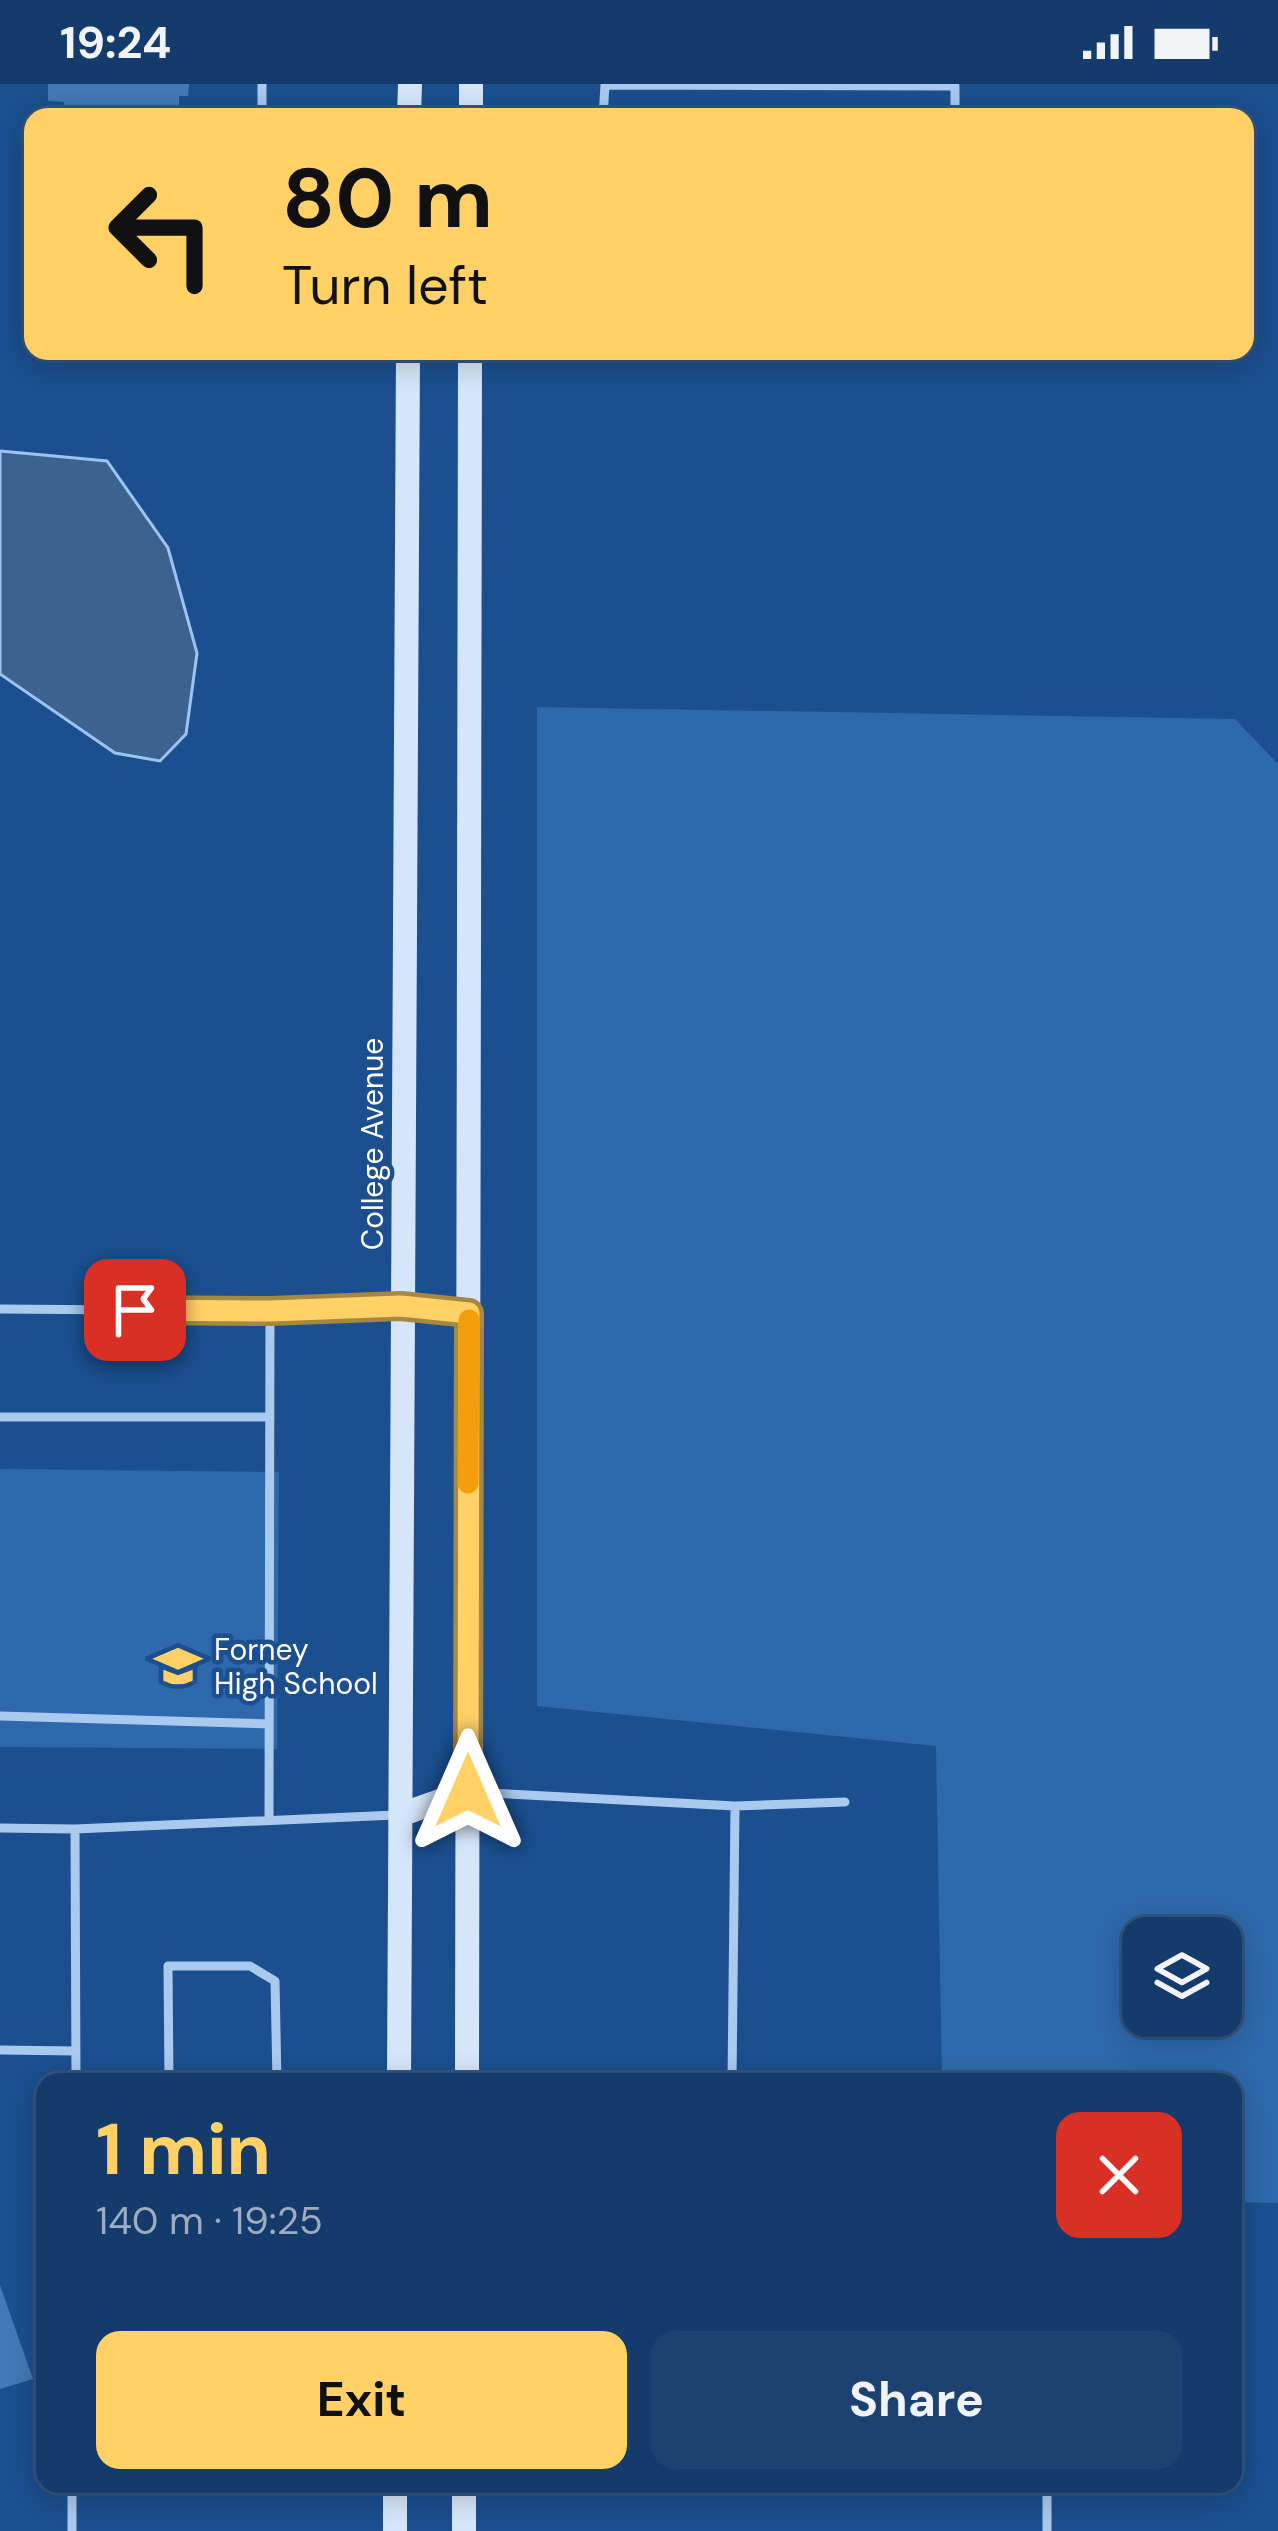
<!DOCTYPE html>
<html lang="en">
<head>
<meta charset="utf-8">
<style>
	:root { --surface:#143b6b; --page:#1d4271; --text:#f1f3f6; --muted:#9dadc1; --line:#33557e; --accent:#ffd166 }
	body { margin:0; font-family:"DM Sans",sans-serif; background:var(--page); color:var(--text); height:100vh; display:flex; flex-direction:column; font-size:45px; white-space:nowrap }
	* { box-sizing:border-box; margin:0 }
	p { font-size:39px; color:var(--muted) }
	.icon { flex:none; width:66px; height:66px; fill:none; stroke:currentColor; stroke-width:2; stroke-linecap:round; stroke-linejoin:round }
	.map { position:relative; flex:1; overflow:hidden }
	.drawer { position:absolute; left:36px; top:1989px; width:1206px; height:420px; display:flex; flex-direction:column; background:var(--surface); border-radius:24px; box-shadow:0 6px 30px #0003,0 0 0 3px var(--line) }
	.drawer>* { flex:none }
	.guide { position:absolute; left:24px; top:24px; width:1230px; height:252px; border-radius:24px; box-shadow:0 6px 30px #0003,0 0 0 3px var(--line); background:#ffd166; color:#111; overflow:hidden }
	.controls { position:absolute; left:1122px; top:1833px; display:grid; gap:24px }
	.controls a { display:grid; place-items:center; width:120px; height:120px; border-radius:24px; background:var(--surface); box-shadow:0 6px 30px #0003,0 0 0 3px var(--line); font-size:60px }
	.pin { position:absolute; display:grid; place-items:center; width:102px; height:102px; color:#fff; margin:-51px; border-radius:24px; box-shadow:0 6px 18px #0006 }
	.me { position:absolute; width:132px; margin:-66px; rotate:0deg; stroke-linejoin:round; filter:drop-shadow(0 0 9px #0008) }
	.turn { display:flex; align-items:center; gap:42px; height:252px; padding:0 60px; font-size:54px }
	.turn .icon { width:156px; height:156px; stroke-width:2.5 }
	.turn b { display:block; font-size:84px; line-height:102px }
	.round { display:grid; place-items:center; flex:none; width:126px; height:126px; border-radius:24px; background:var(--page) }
	.summary { display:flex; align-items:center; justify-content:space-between; height:204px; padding:0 60px }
	h1 { font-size:72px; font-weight:700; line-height:90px; color:var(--accent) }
	.action { display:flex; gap:24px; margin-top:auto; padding:24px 60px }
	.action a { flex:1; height:138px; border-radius:24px; background:var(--accent); color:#111; font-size:48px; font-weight:700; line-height:138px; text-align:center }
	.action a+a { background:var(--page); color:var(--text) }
	.status { display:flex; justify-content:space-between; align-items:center; height:84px; padding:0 60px; background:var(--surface); direction:ltr }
	.status svg { height:33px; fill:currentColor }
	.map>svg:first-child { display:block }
	.green { fill:#2e69ad; fill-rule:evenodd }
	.water { fill:#3c6290; stroke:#9cc4f0; stroke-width:3 }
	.building { fill:#4478b7 }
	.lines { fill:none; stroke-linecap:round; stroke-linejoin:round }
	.lane { stroke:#a9c9ee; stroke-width:9 }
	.secondary { stroke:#d6e6fa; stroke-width:24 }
	.route-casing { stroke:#a68842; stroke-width:30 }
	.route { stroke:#ffd166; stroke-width:21 }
	.slow { stroke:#f59e0b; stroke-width:21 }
	.labels { text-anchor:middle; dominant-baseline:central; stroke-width:9; stroke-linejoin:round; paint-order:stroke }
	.street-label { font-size:30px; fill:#fff; stroke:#1b4f8f }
	.poi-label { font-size:30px; fill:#fff; stroke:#1b4f8f; text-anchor:start }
</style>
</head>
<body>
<div class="status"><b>19:24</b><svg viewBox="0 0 49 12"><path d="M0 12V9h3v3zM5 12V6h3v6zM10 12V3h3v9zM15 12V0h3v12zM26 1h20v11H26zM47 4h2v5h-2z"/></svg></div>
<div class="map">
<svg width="1278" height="2447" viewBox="0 0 1278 2447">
	<rect width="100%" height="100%" fill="#1b4f8f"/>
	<path class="green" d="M537,623l698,12 43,45v1439l-45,-1v-120h-291l-6,-336 -399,-40zM1143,1854h78v78h-78z
		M0,1385l279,3 -2,277 -277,-2z"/>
	<path class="water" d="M0,367l107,10 61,87 29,105 -11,81 -26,27 -45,-8 -115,-79z"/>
	<path class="building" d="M48,0h141l-1,12h-9v21h-116l1,-15 -16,-1z
		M0,2201l33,94 -33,10z"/>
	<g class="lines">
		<path class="lane" d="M262,0v33
			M603,33l2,-32 350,1v31
			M0,1225l270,2
			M0,1333h270
			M0,1632l269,8
			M471,1708l264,14 -3,276
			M735,1722l110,-4
			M269,1734l1,-507 131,-5
			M0,1744l75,1 321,-14
			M75,1745l1,253
			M0,1966l76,1
			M169,1998l-1,-116h82l25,15 2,101
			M72,2447v-47
			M1047,2447v-47"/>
		<path class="secondary" d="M409,33l1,-33
			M471,33v-33
			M401,1222l68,7
			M400,1731l68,-24
			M399,1998l9,-1731
			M467,1998l3,-1731
			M395,2447v-47
			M464,2447v-47"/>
	</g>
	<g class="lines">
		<defs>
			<path id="route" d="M135,1226l135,1 131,-5 68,7 -1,478"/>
		</defs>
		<use href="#route" class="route-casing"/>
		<use href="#route" class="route"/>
		<path class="slow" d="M468,1399l1,-163"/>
	</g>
	<defs>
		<symbol id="school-bare" viewBox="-9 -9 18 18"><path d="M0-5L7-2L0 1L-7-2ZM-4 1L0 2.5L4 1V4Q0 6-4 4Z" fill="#ffd166" stroke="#1b4f8f" stroke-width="2.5" paint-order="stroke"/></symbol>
	</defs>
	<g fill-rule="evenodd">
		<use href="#school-bare" x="145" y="1549" width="66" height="66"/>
	</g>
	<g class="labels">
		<g class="street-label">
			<text transform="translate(372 1060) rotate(-90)">College Avenue</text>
		</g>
		<g class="poi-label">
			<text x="214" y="1565">Forney<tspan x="214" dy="34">High School</tspan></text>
		</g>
	</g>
</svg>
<div class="controls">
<a><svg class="icon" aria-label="layers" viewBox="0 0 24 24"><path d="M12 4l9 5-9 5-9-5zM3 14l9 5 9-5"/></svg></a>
</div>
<div class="pin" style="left:135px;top:1226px;background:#d93025"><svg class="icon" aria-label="arrive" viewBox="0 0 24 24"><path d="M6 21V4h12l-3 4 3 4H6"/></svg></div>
<svg class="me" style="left:468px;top:1707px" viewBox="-20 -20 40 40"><path d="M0-17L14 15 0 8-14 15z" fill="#ffd166" stroke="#fff" stroke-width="4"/></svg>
<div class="guide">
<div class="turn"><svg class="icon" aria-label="left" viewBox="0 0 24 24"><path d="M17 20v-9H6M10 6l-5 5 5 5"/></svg><div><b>80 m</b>Turn left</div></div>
</div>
<section class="drawer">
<div class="summary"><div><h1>1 min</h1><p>140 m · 19:25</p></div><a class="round" style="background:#d93025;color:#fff"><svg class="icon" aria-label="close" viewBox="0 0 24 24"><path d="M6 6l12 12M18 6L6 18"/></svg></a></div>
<div class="action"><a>Exit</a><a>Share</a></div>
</section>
</div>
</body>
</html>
